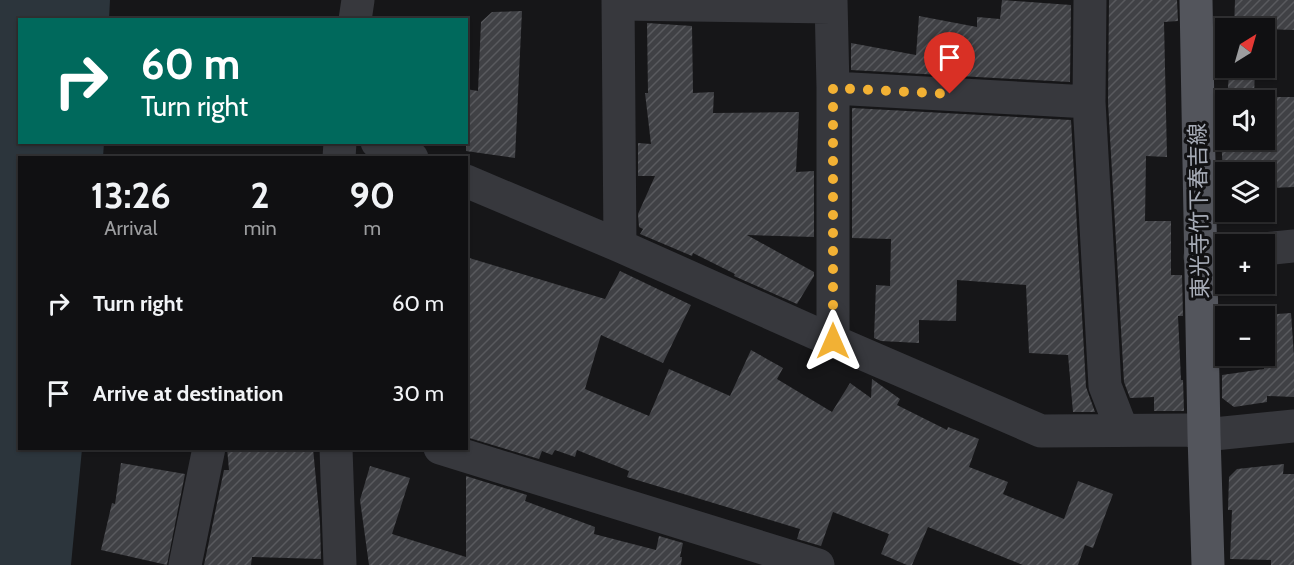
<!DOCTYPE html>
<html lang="en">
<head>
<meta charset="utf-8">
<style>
	:root { --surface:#101012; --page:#19191b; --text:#f1f3f6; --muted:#9c9d9f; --line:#303032 }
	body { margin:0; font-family:Cabin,"Noto Sans JP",sans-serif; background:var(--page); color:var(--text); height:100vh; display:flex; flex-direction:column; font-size:22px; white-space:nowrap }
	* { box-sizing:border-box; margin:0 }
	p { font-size:20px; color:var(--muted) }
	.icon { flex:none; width:33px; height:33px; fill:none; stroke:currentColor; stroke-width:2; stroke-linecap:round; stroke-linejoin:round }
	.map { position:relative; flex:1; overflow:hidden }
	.drawer { position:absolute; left:18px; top:156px; width:450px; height:294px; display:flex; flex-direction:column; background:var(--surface); border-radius:0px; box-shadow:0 2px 4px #0004,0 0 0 2px var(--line) }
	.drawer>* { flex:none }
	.guide { position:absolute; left:18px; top:18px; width:450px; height:126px; border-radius:0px; box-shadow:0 2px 4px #0004,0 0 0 2px var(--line); background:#00695c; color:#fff; overflow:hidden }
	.needle { width:39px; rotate:37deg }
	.controls { position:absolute; left:1215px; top:18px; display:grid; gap:12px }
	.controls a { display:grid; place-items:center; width:60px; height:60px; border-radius:0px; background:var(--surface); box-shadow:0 2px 4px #0004,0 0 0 2px var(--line); font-size:30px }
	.pin { position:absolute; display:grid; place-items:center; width:51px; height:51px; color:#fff; margin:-62px -26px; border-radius:50% 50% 50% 0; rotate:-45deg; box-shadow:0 0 6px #0007 }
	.pin .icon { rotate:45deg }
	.me { position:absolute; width:66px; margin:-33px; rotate:0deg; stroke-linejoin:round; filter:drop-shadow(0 0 4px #0008) }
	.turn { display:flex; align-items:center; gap:21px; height:126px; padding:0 24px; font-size:27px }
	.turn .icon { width:78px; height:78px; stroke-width:2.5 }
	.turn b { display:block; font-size:42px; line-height:51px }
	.eta { display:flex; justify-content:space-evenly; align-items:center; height:102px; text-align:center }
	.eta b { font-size:36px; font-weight:700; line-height:42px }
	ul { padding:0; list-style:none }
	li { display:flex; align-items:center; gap:18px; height:90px; padding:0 24px }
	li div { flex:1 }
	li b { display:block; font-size:22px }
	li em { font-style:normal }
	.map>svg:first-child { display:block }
	.water { fill:#2c353c }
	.building { fill:url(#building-hatch); fill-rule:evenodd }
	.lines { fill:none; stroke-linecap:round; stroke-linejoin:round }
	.minor { stroke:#37383d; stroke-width:33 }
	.major { stroke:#53555c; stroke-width:33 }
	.route { stroke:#f2b134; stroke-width:10; stroke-dasharray:0 18 }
	.labels { text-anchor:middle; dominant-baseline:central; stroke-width:6; stroke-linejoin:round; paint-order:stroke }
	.street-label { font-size:22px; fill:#a8adb8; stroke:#111113 }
</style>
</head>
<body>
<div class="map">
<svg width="1294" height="565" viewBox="0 0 1294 565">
	<defs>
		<pattern id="building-hatch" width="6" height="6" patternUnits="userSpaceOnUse" patternTransform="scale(1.5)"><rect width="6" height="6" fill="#404145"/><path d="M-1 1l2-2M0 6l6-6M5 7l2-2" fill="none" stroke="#595a5e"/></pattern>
	</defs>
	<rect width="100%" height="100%" fill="#161618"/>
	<path class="water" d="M0,0h110l-1,19 -89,1v122l84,1 -1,14 -83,1v290l62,1 -11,116h-71z"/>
	<path class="building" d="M1002,0l69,5 -1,77 -219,-12v-27l65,12 3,-39 58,11v-10l23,2z
		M1109,0h68l1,21 -14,1 3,135 -21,-1 -1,65h26v54h11l1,41h-5l3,64h2l1,31h-30v-14l-24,1 -6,-16 -16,-280z
		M1235,0h59v30l-60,-2z
		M522,11l-7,147 -49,-7v-62l12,2 3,-69 11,-10z
		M647,23l45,3 1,67 21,-1 -1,21 86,-1 -3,60 18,-1v66l-67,-2 67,37v4l-17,28 -63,-28 1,-2 -42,-21 -1,3 -52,-22 3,-5 -4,-2 -1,-13 17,-38h-17v-33l13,1 -6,-51h3z
		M1216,45h10v23h29l-1,29h40v90l-23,1 5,34 -56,2 -2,-27h6l-3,-63 3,-1 2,-15v22h38v-40h-37l2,-26 -13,-1zM1226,172h38v40h-38z
		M852,108l219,12 15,267 9,25h-22l-5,-57 -39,-2 -3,-68 -69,-5 -1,41 -37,-1v23l-38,-2 -7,-3 2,-53 14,1 1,-47 -39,-1z
		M466,257l139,42 15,-28 71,34 -28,58 -62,-28 -16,54 64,27 20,-47 61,27 21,-46 32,18 -6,11 55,33 18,-29 21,15 1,-19 28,20 -3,6 50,25 1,-3 31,12 -10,28 39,15 -5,12 61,25 14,-38 35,13 -20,54 -8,-3 -7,20h-55l-95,-38 -16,38h-5l-26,-11 8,-20 -56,-22 -12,34 -24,-7 3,-10 -173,-52 2,-6 -52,-21 -2,7 -20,-7 -3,5 -10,-4 -3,8 -73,-22z
		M1291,313l3,43v41l-27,-1v6l-33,5 -12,-9v-23l42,-6v-54z
		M227,448h86l7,75 1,36 -69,-2 -1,8h-47l20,-95h5z
		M121,463l64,11 -18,91 -66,-15 11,-47 3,1z
		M1284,464l-1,10h11v91h-23v-5l-41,-1 2,-49h-4l1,-33 8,-8z
		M370,466l40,12 -18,56 74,23v-81l61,19 -2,6 70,26 -1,7 62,16 3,-14 24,7 -3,14h2l-1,8h-312l-9,-65z"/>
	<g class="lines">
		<path class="minor" d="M618,0l2,246
			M831,0l2,88v253
			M1090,0l-1,102 16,284 17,44
			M618,4l213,3
			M355,20l3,-20
			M833,88l256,14
			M377,142l35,16
			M339,158l1,-16
			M466,181l154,65 213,95 208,90 148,-1 15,5 90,-9
			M1264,249l30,-3
			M1200,257l26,-3
			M336,448l4,117
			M440,448l378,117
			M185,565l24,-117"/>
		<path class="major" d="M1196,0l8,435 4,130"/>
	</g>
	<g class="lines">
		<path class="route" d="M833,341v-253l117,6"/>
	</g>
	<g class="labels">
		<g class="street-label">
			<text transform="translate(1199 211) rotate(-91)">東光寺竹下春吉線</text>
		</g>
	</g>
</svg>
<div class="controls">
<a><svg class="needle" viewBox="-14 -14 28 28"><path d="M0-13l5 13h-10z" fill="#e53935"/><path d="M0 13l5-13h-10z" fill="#9c9d9f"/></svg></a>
<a><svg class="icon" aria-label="sound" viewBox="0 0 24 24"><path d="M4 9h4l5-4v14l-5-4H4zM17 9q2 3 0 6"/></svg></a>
<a><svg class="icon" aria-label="layers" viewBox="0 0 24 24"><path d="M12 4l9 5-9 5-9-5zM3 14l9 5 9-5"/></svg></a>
<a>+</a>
<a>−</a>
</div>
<div class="pin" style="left:950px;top:94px;background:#d93025"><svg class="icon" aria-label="arrive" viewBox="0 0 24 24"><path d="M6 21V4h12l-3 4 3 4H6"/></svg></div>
<svg class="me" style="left:833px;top:341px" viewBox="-20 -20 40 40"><path d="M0-17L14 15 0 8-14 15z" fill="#f2b134" stroke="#fff" stroke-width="4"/></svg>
<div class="guide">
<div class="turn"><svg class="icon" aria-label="right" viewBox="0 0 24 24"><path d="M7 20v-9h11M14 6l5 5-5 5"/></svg><div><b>60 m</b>Turn right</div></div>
</div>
<section class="drawer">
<div class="eta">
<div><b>13:26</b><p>Arrival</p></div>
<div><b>2</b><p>min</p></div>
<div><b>90</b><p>m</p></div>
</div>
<ul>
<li><svg class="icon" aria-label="right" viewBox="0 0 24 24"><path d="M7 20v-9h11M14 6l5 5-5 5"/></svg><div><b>Turn right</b></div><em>60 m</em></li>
<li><svg class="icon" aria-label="arrive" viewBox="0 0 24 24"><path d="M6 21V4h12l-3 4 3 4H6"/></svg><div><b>Arrive at destination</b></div><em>30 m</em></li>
</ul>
</section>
</div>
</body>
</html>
